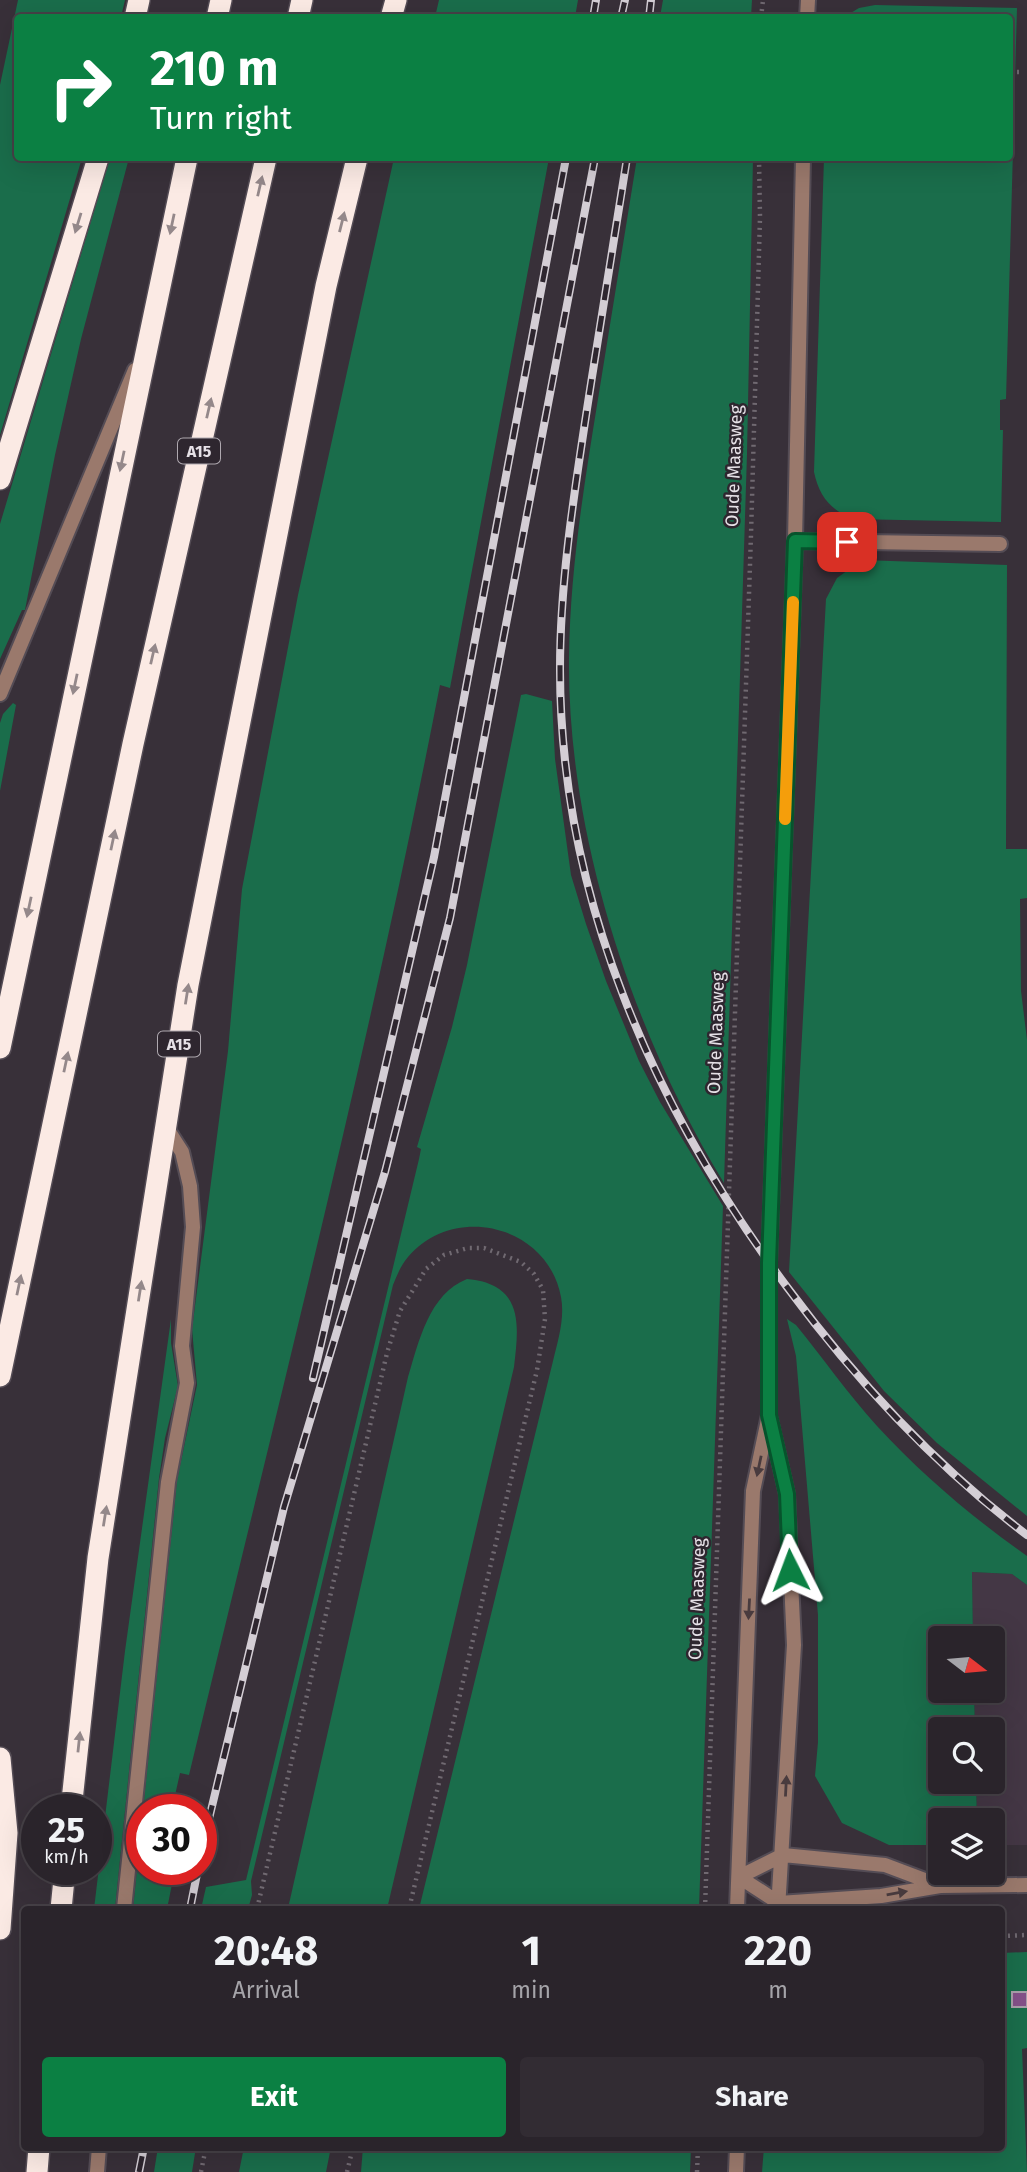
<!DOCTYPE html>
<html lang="en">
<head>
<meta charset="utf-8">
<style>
	:root { --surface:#2a242b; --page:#322c33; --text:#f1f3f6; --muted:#a5a4a9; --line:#464147; --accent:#0b8043 }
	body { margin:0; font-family:"Fira Sans",sans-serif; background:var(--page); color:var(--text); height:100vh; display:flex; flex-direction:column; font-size:26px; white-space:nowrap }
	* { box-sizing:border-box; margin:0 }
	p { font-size:23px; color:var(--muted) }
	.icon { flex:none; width:38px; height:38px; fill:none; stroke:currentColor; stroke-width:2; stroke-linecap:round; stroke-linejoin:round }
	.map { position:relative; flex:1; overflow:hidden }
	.side { position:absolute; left:21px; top:1906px; width:984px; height:245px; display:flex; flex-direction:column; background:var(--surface); border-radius:7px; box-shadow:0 7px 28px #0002,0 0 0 2px var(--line) }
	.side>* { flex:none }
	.banner { position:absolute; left:14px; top:14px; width:999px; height:147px; border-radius:7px; box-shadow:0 7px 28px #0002,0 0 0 2px var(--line); background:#0b8043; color:#fff; overflow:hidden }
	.needle { width:46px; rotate:106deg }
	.buttons { position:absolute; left:928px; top:1626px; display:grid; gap:14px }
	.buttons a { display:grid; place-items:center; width:77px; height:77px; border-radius:7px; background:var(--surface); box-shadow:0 7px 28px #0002,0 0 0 2px var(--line); font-size:35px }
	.speed { position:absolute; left:21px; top:1794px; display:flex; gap:14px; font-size:35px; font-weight:700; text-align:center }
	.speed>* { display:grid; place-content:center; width:91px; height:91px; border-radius:50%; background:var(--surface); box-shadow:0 7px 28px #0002,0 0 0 2px var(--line); line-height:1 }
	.speed small { font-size:18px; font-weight:400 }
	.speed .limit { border:10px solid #d22; background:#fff; color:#111 }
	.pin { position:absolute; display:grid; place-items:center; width:60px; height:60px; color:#fff; margin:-30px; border-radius:14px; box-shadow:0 4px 10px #0006 }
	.me { position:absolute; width:77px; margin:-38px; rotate:357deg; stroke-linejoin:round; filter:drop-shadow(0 0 5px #0008) }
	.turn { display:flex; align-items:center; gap:24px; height:147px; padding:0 21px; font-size:32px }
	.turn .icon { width:91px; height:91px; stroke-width:2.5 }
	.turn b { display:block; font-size:49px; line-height:60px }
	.eta { display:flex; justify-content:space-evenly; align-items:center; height:119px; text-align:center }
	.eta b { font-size:42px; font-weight:700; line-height:49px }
	.action { display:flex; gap:14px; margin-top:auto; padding:14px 21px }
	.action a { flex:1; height:80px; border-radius:7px; background:var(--accent); color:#fff; font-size:28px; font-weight:700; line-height:80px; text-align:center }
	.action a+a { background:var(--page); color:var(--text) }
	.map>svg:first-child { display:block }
	.built { fill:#443745 }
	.green { fill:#1a6d4b }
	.building { fill:#845189; stroke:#a99faa; stroke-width:2 }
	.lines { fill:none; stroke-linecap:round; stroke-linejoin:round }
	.lane-casing { stroke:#544c55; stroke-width:18 }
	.street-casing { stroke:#544c55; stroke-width:18 }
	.highway-casing { stroke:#544c55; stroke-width:24 }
	.path { stroke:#706971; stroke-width:4.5; stroke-dasharray:2 5; stroke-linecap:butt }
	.lane { stroke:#9a796c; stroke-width:14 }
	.street { stroke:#9a796c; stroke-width:14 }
	.highway { stroke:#fbeae4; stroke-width:21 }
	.rail-casing { stroke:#d4ced5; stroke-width:8 }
	.rail { stroke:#2e262f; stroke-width:5; stroke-dasharray:16; stroke-linecap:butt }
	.oneway { fill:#94888a }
	.oneway2 { fill:#493b3e }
	.route-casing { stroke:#07532c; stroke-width:18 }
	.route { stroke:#0b8043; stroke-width:12 }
	.slow { stroke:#f59e0b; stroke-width:12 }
	.labels { text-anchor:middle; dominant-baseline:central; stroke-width:5; stroke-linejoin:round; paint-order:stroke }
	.shield { fill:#2e262f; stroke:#afa9b0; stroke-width:2 }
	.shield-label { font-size:16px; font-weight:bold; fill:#e6e1e7 }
	.street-label { font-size:18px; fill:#e6e1e7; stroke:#2e262f }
</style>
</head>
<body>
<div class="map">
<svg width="1027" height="2172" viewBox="0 0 1027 2172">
	<rect width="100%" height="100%" fill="#383039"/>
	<path class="built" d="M972,1572l40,2 15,11v260h-35v-25h-15l-1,-38h16v-53h-17l-1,-38 18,-1v-52h-19z"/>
	<path class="green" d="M18,0h107l-4,17 -103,1v140h64l-82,277v-350z
		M439,0h139l-3,17h-140z
		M663,0h89l-1,17h-91z
		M875,5l142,3 -11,391 -6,1v30h3l-2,92 -149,-3c-22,-10 -33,-23 -38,-47l10,-314h186v-140l-166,-1 15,-9z
		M110,158h19l-48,181 -26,116 -30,155h-3l-22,49v-135z
		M394,158l7,3 1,-3h147l-99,530 -10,-3c-71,366 -164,727 -251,1090l-9,-2 -8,36h-29l34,-329 20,-95 -5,-56 36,-278 14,-162 56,-294z
		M637,158h116l-6,296 -23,729c-91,-149 -157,-349 -155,-525 1,-87 15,-173 29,-259 13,-80 26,-161 39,-241z
		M862,560l145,5 -1,284h21v49l-7,1 1,92 6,49v476l-90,-73 -53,-52 -95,-119 37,-673 11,-21z
		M526,694l26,7 3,58 16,116 15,49 20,57 33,80 21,41 63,104 -24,703h-280l134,-548c5,-21 12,-43 8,-64 -13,-71 -106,-95 -153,-40 -7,8 -11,18 -15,28l-142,596 1,14 -4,14h-47l5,-22 40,-7 173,-721 2,-10 -4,-2 35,-120 15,-62 54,-270z
		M13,703l3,2 -16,86v-68l3,-9z
		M467,1279c57,5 52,46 47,88l-127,542h-93l1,-3 -6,-2 119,-527c11,-36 21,-83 59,-98z
		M171,1319v24l7,43 -13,52 -6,40 -44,431h-21l31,-258z
		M787,1319l9,6c27,33 52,69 81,101 45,49 95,91 150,130v29l-15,-11 -40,-2 1,66h-33v52l34,1 1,38h-35v53h36l1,38h-37v25h-51l-47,-22 -27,-47 3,-34v-127l-22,-259z
		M142,1817v52h28l-1,7 4,3 -6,30h-34z
		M1027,1952v96l-5,1 5,123h-265l2,-25h237v-194z
		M158,2147h38l-4,25h-38z
		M244,2147h87l-5,25h-87z
		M363,2147h328l-1,25h-329z"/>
	<path class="building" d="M1012,1992h15v15h-15z"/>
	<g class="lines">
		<defs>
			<path id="lane" d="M795,541l205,3
				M0,694l135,-324
				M124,1909l44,-427 19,-99 -5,-37 11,-119 -3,-41 -8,-34 -16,-25
				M97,2172l2,-25"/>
			<path id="street" d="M807,18l1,-18
				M770,1420l17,74 7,151 -16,264
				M783,1855l102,10 53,20
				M739,1877l40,26 102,-7 59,-10 87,-1
				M739,1877l44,-22
				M737,1909l16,-418 16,-76v-152l26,-722 8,-383
				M736,2172l1,-25"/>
			<path id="highway" d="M135,18l4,-18
				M217,18l4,-18
				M298,18l4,-18
				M391,18l5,-18
				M0,479l98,-321
				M0,1048l187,-890
				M0,1376l133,-632 133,-586
				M0,1758l7,75 -7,96
				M71,1810l27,-252 90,-573 138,-699 31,-128
				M61,1909l4,-40
				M37,2172l2,-25"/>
		</defs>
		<use href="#lane" class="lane-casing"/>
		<use href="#street" class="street-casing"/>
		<use href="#highway" class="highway-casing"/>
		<path class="path" d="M761,18l2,-18
			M1010,72h12
			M257,1909l130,-556 13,-42 26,-42 18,-14 24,-7h16l37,14 13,12 9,16 2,29 -8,51 -128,539
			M705,1909l46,-1374 9,-318 -1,-59
			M1001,1936l26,-1
			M201,2172l5,-25
			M347,2172l6,-25
			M697,2172l1,-25"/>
		<use href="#lane" class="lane"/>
		<use href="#street" class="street"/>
		<use href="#highway" class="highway"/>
		<defs>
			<path id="rail" d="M593,18l3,-18
				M621,18l4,-18
				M649,18l2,-18
				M627,158c-13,83 -27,167 -40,251 -13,86 -27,172 -27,260 0,227 93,438 227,618 69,93 147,178 240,248
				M313,1378l121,-521 132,-699
				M201,1852l83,-345 101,-335 65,-254 145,-760
				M190,1909l8,-40
				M139,2172l5,-25"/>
		</defs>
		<use href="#rail" class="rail-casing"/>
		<use href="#rail" class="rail"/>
	</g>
	<defs><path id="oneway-solid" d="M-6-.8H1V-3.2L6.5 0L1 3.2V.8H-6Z" transform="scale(1.75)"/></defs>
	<g class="oneway">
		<use href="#oneway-solid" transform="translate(260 186) rotate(-77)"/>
		<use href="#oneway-solid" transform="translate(342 222) rotate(-76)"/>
		<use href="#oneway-solid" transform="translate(78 223) rotate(107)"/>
		<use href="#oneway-solid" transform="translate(172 224) rotate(102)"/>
		<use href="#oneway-solid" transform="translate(209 408) rotate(-77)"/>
		<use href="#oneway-solid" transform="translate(122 461) rotate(102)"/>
		<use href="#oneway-solid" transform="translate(153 654) rotate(-77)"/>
		<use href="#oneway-solid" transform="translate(75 684) rotate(102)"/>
		<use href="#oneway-solid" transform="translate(113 840) rotate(-78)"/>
		<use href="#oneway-solid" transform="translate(29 907) rotate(102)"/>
		<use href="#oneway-solid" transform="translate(187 994) rotate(-81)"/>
		<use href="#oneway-solid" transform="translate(66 1062) rotate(-78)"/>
		<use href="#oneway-solid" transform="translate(19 1285) rotate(-78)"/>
		<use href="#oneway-solid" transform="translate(140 1291) rotate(-81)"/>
		<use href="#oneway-solid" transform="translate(105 1516) rotate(-81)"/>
		<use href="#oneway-solid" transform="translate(79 1742) rotate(-84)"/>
	</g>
	<g class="oneway2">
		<use href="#oneway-solid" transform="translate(759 1466) rotate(102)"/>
		<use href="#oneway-solid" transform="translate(749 1609) rotate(93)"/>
		<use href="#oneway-solid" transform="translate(786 1786) rotate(-87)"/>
		<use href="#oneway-solid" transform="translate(897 1893) rotate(-10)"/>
	</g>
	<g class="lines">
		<defs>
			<path id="route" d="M790,1570l-3,-76 -18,-79v-152l26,-722 52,1"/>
		</defs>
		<use href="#route" class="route-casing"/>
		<use href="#route" class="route"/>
		<path class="slow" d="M785,819l8,-217"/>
	</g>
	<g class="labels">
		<g class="shield">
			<rect x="178" y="438.5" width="42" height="25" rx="5"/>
			<rect x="158" y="1031.5" width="42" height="25" rx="5"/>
		</g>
		<g class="shield-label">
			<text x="199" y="451">A15</text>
			<text x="179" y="1044">A15</text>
		</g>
		<g class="street-label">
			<text transform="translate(734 466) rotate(-88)">Oude Maasweg</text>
			<text transform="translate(716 1033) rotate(-88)">Oude Maasweg</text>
			<text transform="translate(697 1599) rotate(-88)">Oude Maasweg</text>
		</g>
	</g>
</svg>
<div class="buttons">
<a><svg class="needle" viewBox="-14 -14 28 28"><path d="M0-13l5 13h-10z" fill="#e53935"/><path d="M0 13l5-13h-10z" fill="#a5a4a9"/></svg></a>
<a><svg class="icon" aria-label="search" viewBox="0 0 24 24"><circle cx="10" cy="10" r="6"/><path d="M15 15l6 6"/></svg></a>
<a><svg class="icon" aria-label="layers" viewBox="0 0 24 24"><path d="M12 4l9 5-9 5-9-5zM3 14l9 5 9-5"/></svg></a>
</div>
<div class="speed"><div>25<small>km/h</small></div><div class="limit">30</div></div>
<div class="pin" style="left:847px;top:542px;background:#d93025"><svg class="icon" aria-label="arrive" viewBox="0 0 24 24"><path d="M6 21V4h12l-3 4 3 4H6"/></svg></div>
<svg class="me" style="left:790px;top:1570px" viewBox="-20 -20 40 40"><path d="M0-17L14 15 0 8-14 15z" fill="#0b8043" stroke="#fff" stroke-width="4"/></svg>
<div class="banner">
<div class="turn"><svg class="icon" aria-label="right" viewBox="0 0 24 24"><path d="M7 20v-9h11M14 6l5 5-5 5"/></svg><div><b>210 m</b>Turn right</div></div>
</div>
<section class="side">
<div class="eta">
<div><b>20:48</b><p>Arrival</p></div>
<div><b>1</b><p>min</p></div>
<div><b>220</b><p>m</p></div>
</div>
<div class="action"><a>Exit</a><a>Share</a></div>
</section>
</div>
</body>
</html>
